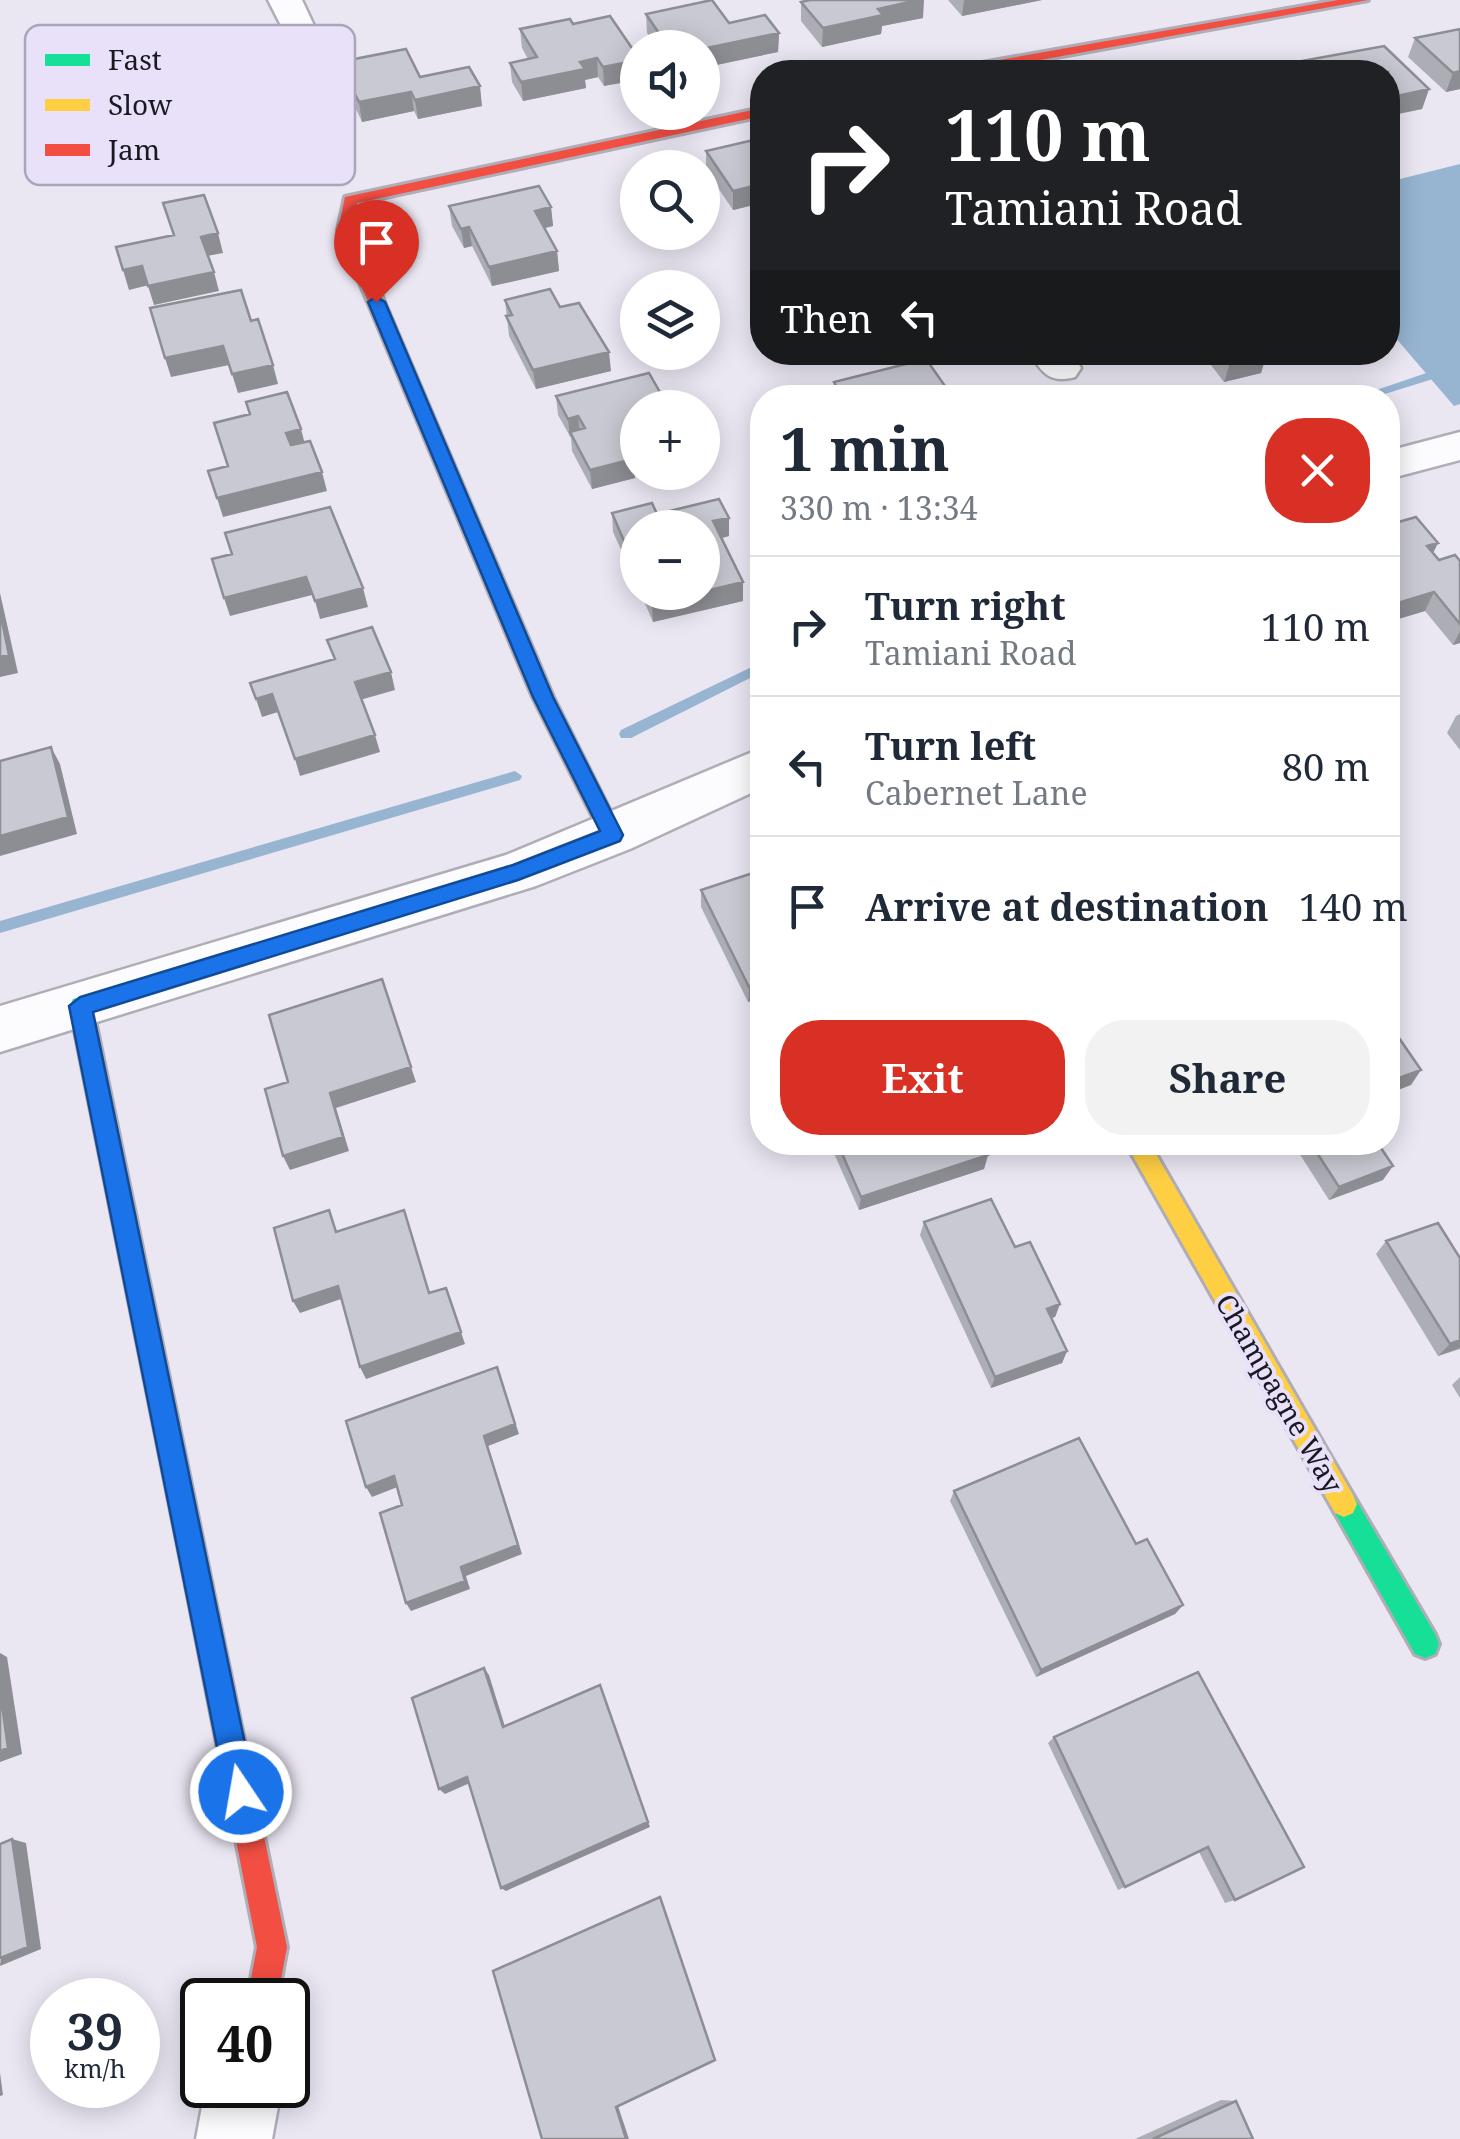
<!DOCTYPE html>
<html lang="en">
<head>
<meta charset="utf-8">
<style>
	:root { --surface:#fff; --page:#f2f2f3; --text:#1f2937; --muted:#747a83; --line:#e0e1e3; --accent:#d93025 }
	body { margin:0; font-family:"Noto Serif",serif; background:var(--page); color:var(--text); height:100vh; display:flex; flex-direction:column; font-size:38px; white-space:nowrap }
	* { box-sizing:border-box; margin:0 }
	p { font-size:32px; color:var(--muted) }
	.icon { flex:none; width:55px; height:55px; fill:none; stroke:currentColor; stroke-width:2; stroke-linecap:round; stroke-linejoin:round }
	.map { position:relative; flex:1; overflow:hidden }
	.side { position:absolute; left:750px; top:385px; width:650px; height:770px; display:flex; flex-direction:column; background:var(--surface); border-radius:40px; box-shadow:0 5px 25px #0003 }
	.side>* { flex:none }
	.banner { position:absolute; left:750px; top:60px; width:650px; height:305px; border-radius:40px; box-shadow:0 5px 25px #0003; background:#202124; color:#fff; overflow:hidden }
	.tools { position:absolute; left:620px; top:30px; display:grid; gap:20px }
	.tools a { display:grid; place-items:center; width:100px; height:100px; border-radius:50%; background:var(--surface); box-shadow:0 5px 25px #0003; font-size:50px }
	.speed { position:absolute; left:30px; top:1978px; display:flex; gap:20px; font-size:50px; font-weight:700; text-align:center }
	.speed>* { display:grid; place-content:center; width:130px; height:130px; border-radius:50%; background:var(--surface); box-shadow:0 5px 25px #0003; line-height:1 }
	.speed small { font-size:25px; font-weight:400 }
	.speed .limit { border:5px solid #111; border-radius:15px; background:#fff; color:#111 }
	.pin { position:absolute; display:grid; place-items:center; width:85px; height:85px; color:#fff; margin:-102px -42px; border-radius:50% 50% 50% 0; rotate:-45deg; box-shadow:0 0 10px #0007 }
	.pin .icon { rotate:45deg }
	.me { position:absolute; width:110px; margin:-55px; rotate:348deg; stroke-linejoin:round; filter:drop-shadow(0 0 8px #0008) }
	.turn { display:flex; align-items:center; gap:35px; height:210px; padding:0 30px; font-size:45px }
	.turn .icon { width:130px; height:130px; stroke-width:2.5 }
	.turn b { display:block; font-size:70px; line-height:85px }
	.then { display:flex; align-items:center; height:95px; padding:0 30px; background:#0003; gap:20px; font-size:38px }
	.round { display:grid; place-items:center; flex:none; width:105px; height:105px; border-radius:40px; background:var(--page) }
	.summary { display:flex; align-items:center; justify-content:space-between; height:170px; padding:0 30px }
	h1 { font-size:60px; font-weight:700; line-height:75px }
	.button { display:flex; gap:20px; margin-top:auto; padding:20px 30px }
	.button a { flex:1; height:115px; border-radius:40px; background:var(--accent); color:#fff; font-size:40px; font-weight:700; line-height:115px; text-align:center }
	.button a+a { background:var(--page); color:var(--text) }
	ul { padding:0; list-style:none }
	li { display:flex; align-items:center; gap:30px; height:140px; padding:0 30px; border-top:2px solid var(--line) }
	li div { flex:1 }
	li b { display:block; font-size:38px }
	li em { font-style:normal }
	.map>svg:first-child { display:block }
	.water { fill:#97b4d1 }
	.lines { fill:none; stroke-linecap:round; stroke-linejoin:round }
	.stream { fill:#97b4d1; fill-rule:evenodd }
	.street-casing { stroke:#afadb6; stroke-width:5 }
	.fast-casing { stroke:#afadb6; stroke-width:6 }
	.slow-casing { stroke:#afadb6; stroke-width:6 }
	.jam-casing { stroke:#afadb6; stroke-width:6 }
	.street { fill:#fcfbfd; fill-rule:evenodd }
	.fast { fill:#16e098; fill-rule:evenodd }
	.slow { fill:#ffcf43; fill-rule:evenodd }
	.jam { fill:#f24e42; fill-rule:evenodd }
	.wall { fill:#adadb5 }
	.shaded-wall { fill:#8d8d94 }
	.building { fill:#c9c9d3; stroke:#8d8d94; stroke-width:2.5 }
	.route { fill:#1a73e8; stroke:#114b97; stroke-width:2.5 }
	.labels { text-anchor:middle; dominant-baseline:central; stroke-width:8; stroke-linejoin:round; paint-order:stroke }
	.street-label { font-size:28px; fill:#1a1820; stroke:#e8e1f9 }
	.key { fill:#e8e1f9; stroke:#aaa5b8; stroke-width:2.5 }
	.key-label { font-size:28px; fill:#1a1820 }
</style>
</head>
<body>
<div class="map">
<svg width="1460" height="2139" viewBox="0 0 1460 2139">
	<rect width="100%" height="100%" fill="#eae7f3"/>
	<path class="water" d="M1460,164v240l-6,2 -66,-77v-147z"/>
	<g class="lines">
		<path class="stream" d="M1460,359v9l-11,6 -77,24h-19l88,-30z
			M762,662v10l-131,66h-10l-2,-4 2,-4z
			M515,771l7,5 -2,4 -520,153v-12z"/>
		<defs>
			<path id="street" d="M268,0h34l15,32 -5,7 -12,3 -12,-3z
				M1029,352h42l10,16 -6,9c-25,7 -33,-4 -46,-25z
				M1460,432v28l-72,19v-28z
				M762,748v40l-132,61 -94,37 -536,166v-46l506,-151z
				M206,2085h76l-10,54h-76z"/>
			<path id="fast" d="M374,292l8,5 171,400 69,138 -3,6h-14l-72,-144 -167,-400z
				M81,997l8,2 3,7 120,580 -4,9 -9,4 -9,-4 -4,-9 -116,-580 3,-7z
				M1344,1491l9,4 82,139 4,10 -4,10 -10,4 -10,-4 -80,-141 -4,-9 4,-9z"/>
			<path id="slow" d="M1125,1142h24l204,353 4,9 -4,9 -9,4 -9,-4z"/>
			<path id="jam" d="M1338,0h30l-393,72h-28l7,-4z
				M762,108v8l-405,87 -3,27 28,67 -2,4h-12l-2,-4 -28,-67 7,-33z
				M199,1573l9,4 4,9 75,361 -10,53h-30l10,-53 -71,-361 4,-9z"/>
		</defs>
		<use href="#street" class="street-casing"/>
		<use href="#fast" class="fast-casing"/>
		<use href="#slow" class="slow-casing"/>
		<use href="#jam" class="jam-casing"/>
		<use href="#street" class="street"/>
		<use href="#fast" class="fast"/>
		<use href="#slow" class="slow"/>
		<use href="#jam" class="jam"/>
	</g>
	<path class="wall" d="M948,0h94l-80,16z
		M801,2l122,16 -41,8 -1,8 -59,13 -21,-26z
		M646,14l83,9 50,10 -1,19 -76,16v-20h-45l-10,-15z
		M610,16l-6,70 -6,-9 -13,3 1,8 -63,13 -11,-19 -2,-19 18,-4 -6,-11 -2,-19 53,-5z
		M1460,29v60l-14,3 -38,-35 7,-19z
		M1384,46l45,43 -7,20 -34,7v-44h-95l3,-10z
		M339,62l81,15 62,29 -64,13 -4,-8 -52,11 -19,-41z
		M191,101l123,15 4,19 -29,14 2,7 -57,29 -23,-16 -5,-20 20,-9 -30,-20z
		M762,138v65l-29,7 -27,-40v-19z
		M449,206l102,1 2,19 -9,2 13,23 2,20 -67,15 -20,-40 -8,2 -12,-22z
		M505,300l55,7 51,64 -75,18 -27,-53z
		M1201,352h65l-5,21 -37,9z
		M834,382l111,4 -1,12h-111z
		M556,396l82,12v48l-6,1 3,21 -43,11 -20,-38 -1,-13 -13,-23z
		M612,513l117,5v18l-7,2 21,63 -90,21 -13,-30h62l-64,-64v44l-6,2 -19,-42z
		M1438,543l-5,10 6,7 21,1v82l-7,2 -28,-34 -37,11z
		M1460,714v36l-13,-17 9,-17z
		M762,870l-14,132 -47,-95v-17z
		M829,1142h153l6,13 -4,14 -125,41z
		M1292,1142h85l6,38 -54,20z
		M924,1222l91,25 45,57 -5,13 -3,1 15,33 -5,12 -71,25 -71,-153z
		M1386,1241l74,17v91l-22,7 -62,-102z
		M1460,1377v21l-8,-13z
		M954,1491l182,53 47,61 -8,9 -139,63 -86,-176z
		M1198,1672l37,228 -10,3 -26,-51 -81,38 -70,-147 6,-6z
		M1221,2100l15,1 17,38h-118z"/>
	<path class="shaded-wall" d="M918,0h6l-1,18 -41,8 -1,8 -59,13 1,-19 55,-19z
		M964,0h78l-80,16z
		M779,33l-1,19 -76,16v-19z
		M597,58l1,19 -13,3 1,8 -63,13 -2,-19 59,-20z
		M638,60v20l-34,6 -1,-19z
		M1460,71v18l-14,3 7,-19z
		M480,86l2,20 -64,13 -3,-19z
		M1429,89l-7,20 -34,7v-18z
		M411,92l3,19 -52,11 -3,-20z
		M314,116l4,19 -29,14 2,7 -57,29 -5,-20 51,-33z
		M762,184v19l-29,7v-19z
		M551,207l2,19 -16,4 -2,-19z
		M469,227l3,19 -8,2 -3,-19z
		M218,233l5,20 -16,3 -6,-19z
		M557,251l2,20 -67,15 -3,-19z
		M142,266l7,19 -20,5 -6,-20z
		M214,272l5,19 -65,14 -6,-19z
		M223,346l6,19 -58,12 -6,-19z
		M609,352l2,19 -75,18 -3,-19z
		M821,352h36l-36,9z
		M1267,354l-6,19 -37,9 6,-19z
		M273,365l5,19 -40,9 -6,-19z
		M945,386l-1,12h-18l1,-7z
		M578,416l2,19 -10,-3v6l-2,-19z
		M301,429l5,19 -15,4 -5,-19z
		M638,437v19l-14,3 -1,-19z
		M633,459l2,19 -43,11 -2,-19z
		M322,472l5,19 -104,26 -6,-19z
		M729,518v18l-15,4 -1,-19z
		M1438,543l-9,18 -2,-15z
		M638,554v18l-6,2 -2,-19z
		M306,577l6,18 -82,21 -6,-18z
		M743,582v19l-90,21 -1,-18z
		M363,588l5,19 -48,12 -5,-18z
		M1434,592l-9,19 -37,11v-16z
		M0,593l18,80 -18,4z
		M1460,631v12l-7,2z
		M391,672l4,18 -35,10 -5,-18z
		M272,694l6,18 -16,5 -6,-18z
		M375,735l5,17 -80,24 -5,-17z
		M51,747l9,17 17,70 -77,22v-20z
		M762,982v16l-14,4 1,-15z
		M411,1067l5,15 -80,26 13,43 -59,19 -7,-14 47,-63z
		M1421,1070l-10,15 -23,9v-12z
		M988,1155l-4,14 -125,41 2,-13z
		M1393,1166l-10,14 -54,20 10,-13z
		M338,1286l6,12 -44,15 -7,-12z
		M446,1288l19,56 -99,35 -6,-12z
		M1060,1304l-5,13 -13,4 5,-12z
		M1460,1340v8l-22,8 12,-12z
		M1067,1351l-5,12 -71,25 4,-11z
		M497,1367l22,67 -31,12 34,108 -56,22 4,13 -59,22 -5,-8 55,-36z
		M394,1476l6,10 -28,11 -6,-10z
		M1183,1605l-8,9 -139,63 5,-7z
		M0,1653l7,4 15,97 -22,8z
		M484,1668l5,7 18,58 -4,-6z
		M467,1777l5,5 -27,12 -6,-5z
		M648,1822l2,5 -144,64 -5,-3z
		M12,1839l14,4 15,106 -41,17z
		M0,2073l3,22 -3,1z
		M618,2106l11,33h-3l-10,-32z"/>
	<path class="building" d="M712,0l17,23 36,-8 14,18 -77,16 -33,-1 -23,-34z
		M810,0h108l-40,9 5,6 -60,13 -22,-26z
		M610,16l28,41v3l-35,7 -6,-9 -17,4 5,7 -64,13 -11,-19 27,-6 -17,-28 50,-10 3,5z
		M1460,29v42l-7,2 -38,-35z
		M1384,46l45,43 -41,9v-26h-82l-10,-10z
		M406,49l14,28 49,-10 11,19 -65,14 -4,-8 -52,10 -20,-40z
		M1250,65l7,7h-42z
		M762,138v46l-29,7 -27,-40z
		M539,186l12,21 -16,4 22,40 -68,16 -20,-40 -8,2 -12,-23z
		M204,195l14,38 -17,4 13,35 -66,14 -6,-20 -19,4 -7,-23 58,-12 -11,-32z
		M550,289l10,18 19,-4 30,49 -76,18 -27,-54 6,-1 -7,-15z
		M241,290l10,31 7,-2 15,46 -41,9 -9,-28 -58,12 -15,-50z
		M1221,352h45l1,2 -37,9z
		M926,359l19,27 -18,5 4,7h-88l-9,-16z
		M649,373l20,35h-31v29l-15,3 10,19 -43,11 -20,-38 15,-4 -7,-12 -10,3 -12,-23z
		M287,392l14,37 -15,4 5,12 19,-4 12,31 -105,26 -9,-27 20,-5 -14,-43 36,-9 -4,-12z
		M719,499l10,19 -16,3 30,61 -41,10v-64h-64v26l-8,1 -18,-42 40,-10 5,11z
		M330,507l33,81 -48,13 -9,-24 -82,21 -12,-39 20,-5 -7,-21z
		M1416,517l22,26 -11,3 12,14 16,-5 5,6v63l-26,-32 -46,14v-81z
		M647,592h53l-48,12z
		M0,612l9,43 -9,2z
		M372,627l19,45 -36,10 20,53 -80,24 -23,-65 -16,5 -6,-16 85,-24 -8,-19z
		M51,747l17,70 -68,19v-75z
		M762,870v112l-13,5 -48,-97z
		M382,979l29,88 -81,26 13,44 -60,19 -18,-67 23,-7 -19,-67z
		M1388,1022l33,48 -33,12z
		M837,1142h145l6,13 -127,42z
		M1310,1142h67l16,24 -54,21z
		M991,1199l24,48 15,-5 30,62 -13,5 20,42 -72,26 -71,-155z
		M329,1210l7,22 68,-22 25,83 17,-5 15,44 -101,35 -22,-81 -45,15 -19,-73z
		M1438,1223l22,35v82l-10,4 -64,-103z
		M497,1367l18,57 -31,12 34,109 -57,22 4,14 -59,22 -26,-90 22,-8 -8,-29 -28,11 -20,-66z
		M1079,1438l57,106 11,-5 36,66 -142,65 -87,-179z
		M484,1668l19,59 97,-42 48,137 -147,66 -34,-111 -28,12 -27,-91z
		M1198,1672l106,195 -69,33 -27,-53 -83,40 -71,-150z
		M0,1691l8,57 -8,3z
		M12,1839l16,108 -28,11v-114z
		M660,1897l55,163 -99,47 10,32h-84l-49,-168z
		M1236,2101l17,38h-100z"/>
	<path class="route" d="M376,297l9,5 168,395 70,138 -3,6 -102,39 -425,132 162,780 -4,10 -10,4 -10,-4 -5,-10 -157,-786 11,-9 433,-132 87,-34 -67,-134 -165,-395z"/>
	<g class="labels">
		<g class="street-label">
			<text transform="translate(1280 1393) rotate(60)">Champagne Way</text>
		</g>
	</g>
	<rect x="25" y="25" width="330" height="160" rx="15" class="key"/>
	<rect x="45" y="54" width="45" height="12" fill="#16e098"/>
	<rect x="45" y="99" width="45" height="12" fill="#ffcf43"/>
	<rect x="45" y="144" width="45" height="12" fill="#f24e42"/>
	<g class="key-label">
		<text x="108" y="70">Fast</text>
		<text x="108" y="115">Slow</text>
		<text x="108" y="160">Jam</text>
	</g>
</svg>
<div class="tools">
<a><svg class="icon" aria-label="sound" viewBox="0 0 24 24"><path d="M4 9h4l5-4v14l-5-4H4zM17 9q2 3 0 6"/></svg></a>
<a><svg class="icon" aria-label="search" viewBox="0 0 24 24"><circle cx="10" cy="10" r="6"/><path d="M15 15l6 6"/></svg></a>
<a><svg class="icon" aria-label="layers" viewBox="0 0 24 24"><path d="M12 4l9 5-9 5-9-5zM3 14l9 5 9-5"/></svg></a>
<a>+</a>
<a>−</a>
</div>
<div class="speed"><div>39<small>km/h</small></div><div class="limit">40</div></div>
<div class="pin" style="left:376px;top:302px;background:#d93025"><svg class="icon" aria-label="arrive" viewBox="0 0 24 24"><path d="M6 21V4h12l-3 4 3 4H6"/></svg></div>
<svg class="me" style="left:241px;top:1792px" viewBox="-20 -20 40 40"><circle r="17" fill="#1a73e8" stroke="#fff" stroke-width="3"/><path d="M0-11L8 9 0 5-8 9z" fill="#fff"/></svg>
<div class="banner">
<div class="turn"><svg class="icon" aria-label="right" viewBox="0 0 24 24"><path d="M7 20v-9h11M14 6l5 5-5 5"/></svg><div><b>110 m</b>Tamiani Road</div></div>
<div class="then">Then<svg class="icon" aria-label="left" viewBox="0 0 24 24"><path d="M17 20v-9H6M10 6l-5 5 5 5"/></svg></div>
</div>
<section class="side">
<div class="summary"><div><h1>1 min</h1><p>330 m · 13:34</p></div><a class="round" style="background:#d93025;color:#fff"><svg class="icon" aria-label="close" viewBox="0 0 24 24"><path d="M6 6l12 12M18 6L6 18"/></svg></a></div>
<ul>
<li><svg class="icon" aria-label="right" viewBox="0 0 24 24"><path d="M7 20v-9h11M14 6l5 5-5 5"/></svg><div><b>Turn right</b><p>Tamiani Road</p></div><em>110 m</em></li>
<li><svg class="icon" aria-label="left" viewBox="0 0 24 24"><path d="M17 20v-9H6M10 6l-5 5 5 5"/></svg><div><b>Turn left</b><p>Cabernet Lane</p></div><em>80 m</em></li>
<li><svg class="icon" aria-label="arrive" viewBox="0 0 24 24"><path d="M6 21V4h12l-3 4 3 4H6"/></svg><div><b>Arrive at destination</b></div><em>140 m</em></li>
</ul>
<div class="button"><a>Exit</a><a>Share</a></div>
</section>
</div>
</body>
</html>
